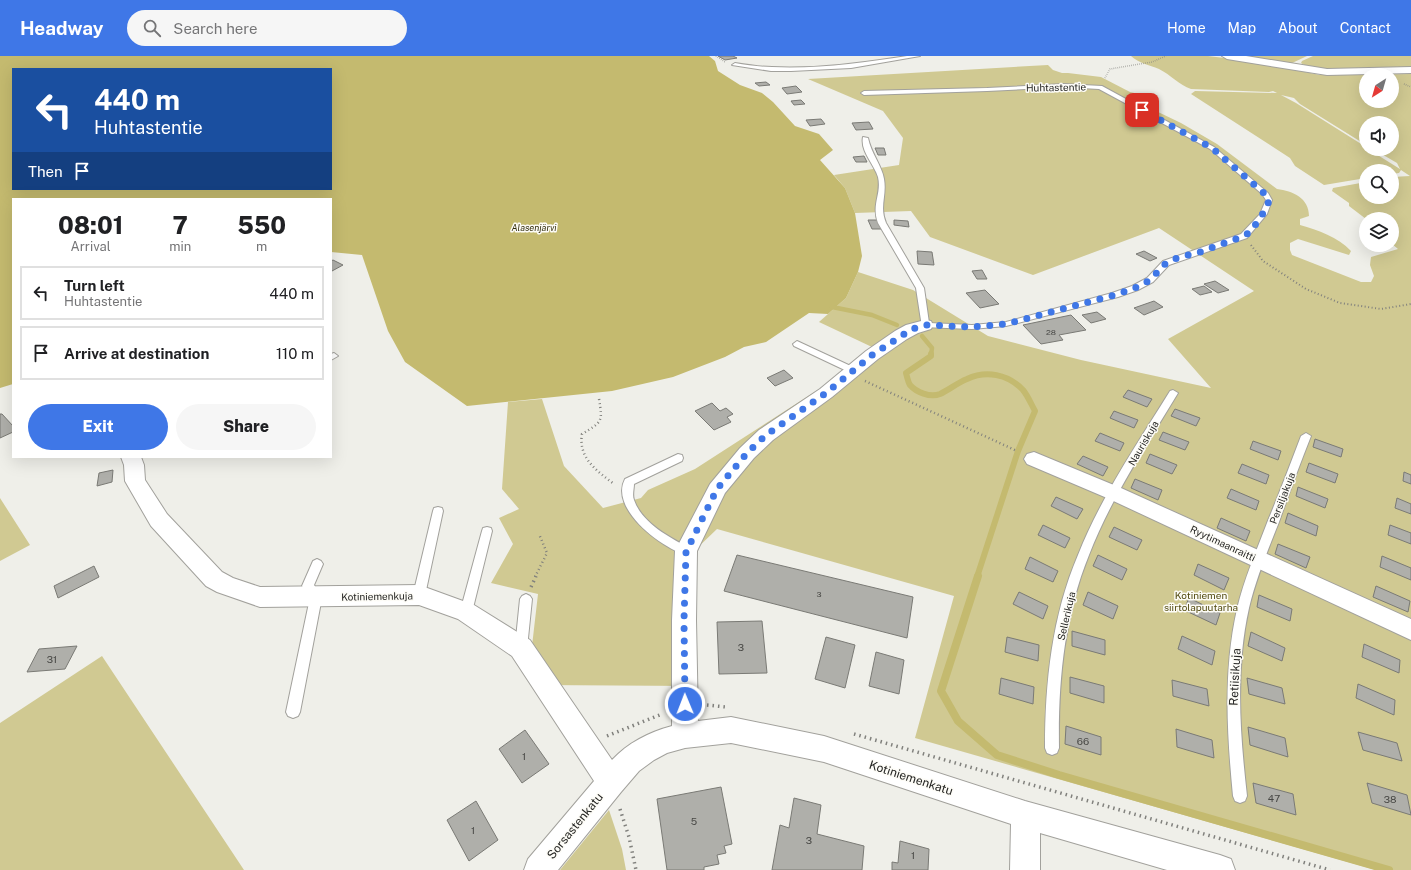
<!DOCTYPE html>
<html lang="en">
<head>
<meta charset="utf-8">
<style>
	:root { --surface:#fff; --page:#f6f6f6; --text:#202124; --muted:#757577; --line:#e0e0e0; --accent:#3f77e7 }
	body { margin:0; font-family:"Public Sans",sans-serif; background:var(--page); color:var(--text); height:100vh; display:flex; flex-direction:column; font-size:15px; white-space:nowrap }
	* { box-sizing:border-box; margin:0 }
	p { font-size:13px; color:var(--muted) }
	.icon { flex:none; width:22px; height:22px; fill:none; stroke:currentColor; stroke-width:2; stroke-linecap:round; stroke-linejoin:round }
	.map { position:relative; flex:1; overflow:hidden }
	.side { position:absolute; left:12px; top:142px; width:320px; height:260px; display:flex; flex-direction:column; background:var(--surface); border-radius:0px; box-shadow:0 4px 16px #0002 }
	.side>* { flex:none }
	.guide { position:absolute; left:12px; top:12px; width:320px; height:122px; border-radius:0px; box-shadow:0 4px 16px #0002; background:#1a4fa0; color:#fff; overflow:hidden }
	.needle { width:26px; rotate:217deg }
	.buttons { position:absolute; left:1359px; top:12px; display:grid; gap:8px }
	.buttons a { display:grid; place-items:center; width:40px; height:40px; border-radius:50%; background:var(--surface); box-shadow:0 4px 16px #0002; font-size:20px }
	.pin { position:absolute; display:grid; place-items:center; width:34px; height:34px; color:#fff; margin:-17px; border-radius:8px; box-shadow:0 2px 6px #0006 }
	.me { position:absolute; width:44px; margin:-22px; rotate:359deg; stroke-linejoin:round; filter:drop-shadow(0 0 3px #0008) }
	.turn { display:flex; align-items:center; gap:14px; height:84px; padding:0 16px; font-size:18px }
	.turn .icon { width:52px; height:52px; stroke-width:2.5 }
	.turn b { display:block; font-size:28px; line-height:34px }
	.then { display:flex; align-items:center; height:38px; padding:0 16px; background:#0003; gap:8px; font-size:15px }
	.eta { display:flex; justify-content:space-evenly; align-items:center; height:68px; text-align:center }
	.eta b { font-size:24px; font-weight:800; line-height:28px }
	.primary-button { display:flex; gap:8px; margin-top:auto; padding:8px 16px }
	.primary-button a { flex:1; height:46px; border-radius:24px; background:var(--accent); color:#fff; font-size:16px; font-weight:800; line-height:46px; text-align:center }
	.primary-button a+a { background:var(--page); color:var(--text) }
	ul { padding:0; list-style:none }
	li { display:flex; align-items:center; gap:12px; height:54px; margin:0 8px 6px; padding:0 8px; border:2px solid var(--line); border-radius:0px }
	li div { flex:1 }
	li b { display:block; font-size:15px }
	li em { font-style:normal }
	header { display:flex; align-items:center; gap:24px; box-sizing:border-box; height:56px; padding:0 20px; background:var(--accent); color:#fff }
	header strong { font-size:19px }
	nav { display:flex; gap:22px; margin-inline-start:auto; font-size:14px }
	.search { width:280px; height:36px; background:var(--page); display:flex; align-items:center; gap:10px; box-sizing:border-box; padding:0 14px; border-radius:22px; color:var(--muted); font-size:15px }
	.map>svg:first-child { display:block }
	.green { fill:#d0c992; fill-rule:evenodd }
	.water { fill:#c4ba6f; fill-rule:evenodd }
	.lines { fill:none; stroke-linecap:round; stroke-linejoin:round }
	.stream-far2 { stroke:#c4ba6f; stroke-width:4.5 }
	.stream-far1 { stroke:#c4ba6f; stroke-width:6 }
	.stream { stroke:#c4ba6f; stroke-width:8 }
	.building { fill:#afafaa; stroke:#7a7a75 }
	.service-casing { stroke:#a2a19c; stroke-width:2 }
	.minor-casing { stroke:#a2a19c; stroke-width:2 }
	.path-far3 { stroke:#81817d; stroke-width:1.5; stroke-dasharray:0.5 1.5; stroke-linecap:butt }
	.path-far2 { stroke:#81817d; stroke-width:2; stroke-dasharray:1 2.5; stroke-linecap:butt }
	.path-far1 { stroke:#81817d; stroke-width:2.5; stroke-dasharray:1 3; stroke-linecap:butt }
	.path { stroke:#81817d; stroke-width:3.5; stroke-dasharray:1.5 4; stroke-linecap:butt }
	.service { fill:#fff; fill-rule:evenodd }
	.minor { fill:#fff; fill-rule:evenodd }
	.route { stroke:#3f77e7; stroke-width:7; stroke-dasharray:0 12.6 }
	.labels { text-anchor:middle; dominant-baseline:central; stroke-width:3; stroke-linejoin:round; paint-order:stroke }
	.number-label { font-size:8px; fill:#474744 }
	.far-water-label { font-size:9px; font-style:italic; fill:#302b09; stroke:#fdfcf7 }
	.street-label { font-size:10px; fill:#242422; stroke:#fdfcf7 }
	.park-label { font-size:10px; fill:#534c12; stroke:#fdfcf7 }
	.near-number-label { font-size:10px; fill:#474744 }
	.near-street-label { font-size:12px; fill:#242422; stroke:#fdfcf7 }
</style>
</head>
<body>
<header>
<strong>Headway</strong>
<div class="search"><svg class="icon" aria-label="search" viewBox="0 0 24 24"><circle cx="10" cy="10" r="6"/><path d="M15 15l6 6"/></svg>Search here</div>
<nav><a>Home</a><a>Map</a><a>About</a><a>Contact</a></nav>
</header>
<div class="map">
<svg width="1411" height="814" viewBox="0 0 1411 814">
	<rect width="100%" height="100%" fill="#efefe9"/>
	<path class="green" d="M1131,0h77l49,6 63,13 91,-1v796h-35l-461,-132 39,-142 -237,-67 -25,24 1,133 -154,-1 -7,-39 6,-52 -47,-11 22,-39 -14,-26 20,-9 -17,-20 6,-87 34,-3 22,67 39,42 38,-10 7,-8 47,-21 149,-96 28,-26 -53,-25 27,-24 12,-26 55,18 75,46 93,24 130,28 -43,-49 86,-48 -95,-63 -126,47 -103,-38 -19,-26 -56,2 -10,-25 -11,-13 65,-10 4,-27 -20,-27 -75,-32 240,-14 5,5 9,3h6l33,4 29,15 17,4 9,15 25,12 36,21 60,45c16,2 32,9 32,27l-9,3v6c18,5 38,12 51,26l-2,4 -51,-16 -8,4v7l2,5 69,27h10l3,-6 -4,-11 1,-8 27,-8 -6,-5v-25h-26l-17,-13v-3l-17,-12 1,-3 33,-6v15h26v-20l18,-1 -9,-6 -2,3 -7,1v-3h-26v7l-42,7 -29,-19 -5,-8 -99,-64 4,-3 82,2 -4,-2 -4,1 -78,-3c-12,-4 -20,-14 -32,-20 -10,-4 -20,-6 -28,-13zM1366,19h26v26h-26zM1281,39l13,3 6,6 66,41v-22h26v26h-19l24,14 3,6 -32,-20h-2v-2l-70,-44z
		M1242,0h65l-17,8z
		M1313,0h98v13c-13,-1 -27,-1 -40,-1 -21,0 -52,7 -70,-5l1,-2z
		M0,442l30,47 -30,16z
		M102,600l142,214h-244v-147z
		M609,754l13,39 4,21h-66z"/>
	<path class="water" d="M0,0h709l6,5 3,10 22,14 22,8 11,9 22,24 24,8 14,16 -13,10 25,28 10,25 7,43 -4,16 -12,26 -18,16 -19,-1 -43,29 -22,5 -19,10 -52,20 -61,14 -145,15 -62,-44 -17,-31 -26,-76 -31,-3v-53h-318v185l-13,4zM13,13h318v120h-318z"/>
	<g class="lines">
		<path class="stream-far2" d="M832,251l40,8 25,10
			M922,280l10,12 -1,7"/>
		<path class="stream-far1" d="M931,298v2l-25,17c1,3 2,9 4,12 6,7 20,13 30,9 9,-4 17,-11 27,-15 19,-9 41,-5 56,11 5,6 8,14 12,21l-17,40 -41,126"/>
		<path class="stream" d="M978,520l-37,115 17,30 39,34 62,20 330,95"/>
	</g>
	<path class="building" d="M718,0h15l4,2 -12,2z
		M766,26l4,3 -11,1 -4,-3z
		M796,30l6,6 -15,2 -5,-6z
		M801,44l4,4 -11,1 -3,-4z
		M821,63l4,5 -15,2 -4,-6z
		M869,66l4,7 -17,1 -4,-7z
		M875,92h9l2,7h-8z
		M864,100l3,6h-11l-3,-5z
		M868,164h10l4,9h-10z
		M894,164l14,1 1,6 -15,-2z
		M917,195l15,1 2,13 -16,-1z
		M1144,195l13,7 -7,3 -14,-7z
		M333,204l10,5 -11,6 -1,-1v-9z
		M982,214l5,9h-10l-5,-8z
		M1215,225l14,9 -11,3 -14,-9z
		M1204,230l8,6 -12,3 -8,-6z
		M985,234l14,14 -19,4 -14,-15z
		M1154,245l9,6 -19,8 -10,-7z
		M1097,256l9,7 -15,4 -9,-8z
		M1071,259l15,15 -27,5 4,5 -22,4 -18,-19z
		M784,314l9,8 -18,8 -8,-8z
		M1128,334l24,9 -5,8 -24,-10z
		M712,347l8,8 6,-3 7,6 -6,3 4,5 -17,8 -19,-19z
		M1175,353l25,9 -4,8 -25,-10z
		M1114,355l24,9 -4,8 -24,-10z
		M0,358h2l11,12v6l-13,6z
		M1163,376l26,10 -4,8 -26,-10z
		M1100,377l24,10 -4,8 -25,-10z
		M1315,383l28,10 -2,8 -28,-10z
		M1253,385l28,10 -3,9 -28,-11z
		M1150,398l27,11 -5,9 -26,-11z
		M1083,400l25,11 -5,9 -26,-12z
		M1309,407l29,11 -3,9 -29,-11z
		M1242,408l27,11 -3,9 -28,-11z
		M113,414l-1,12 -15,4 2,-13z
		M1404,416l7,3v9l-8,-3z
		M1135,423l27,11 -4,10 -27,-12z
		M1298,431l30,12 -3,9 -29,-12z
		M1231,433l28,12 -3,9 -29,-12z
		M1056,441l27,12 -6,10 -26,-13z
		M1397,442l14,6v10l-16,-6z
		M1288,457l30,13 -2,10 -31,-13z
		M1221,462l29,13 -4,10 -29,-13z
		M1043,469l27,13 -5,10 -27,-13z
		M1390,469l21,8v11l-23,-9z
		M1114,471l28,13 -5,10 -28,-13z
		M1278,488l32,13 -4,11 -31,-14z
		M737,499l176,42 -6,41 -183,-47z
		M1098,499l29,14 -5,11 -29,-14z
		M1382,500l29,12v12l-31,-13z
		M1030,501l28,14 -5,11 -28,-13z
		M1198,508l31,14 -5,12 -30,-15z
		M94,510l5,11 -41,21 -4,-12z
		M1376,530l34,15 -2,11 -35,-15z
		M1019,536l29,14 -5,13 -30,-15z
		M1088,536l30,14 -5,13 -30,-14z
		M1259,539l33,14 -2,12 -33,-14z
		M1189,542l31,15 -4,12 -32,-15z
		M762,565l5,52 -48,1 -2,-52z
		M1072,575l33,9v15l-33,-9z
		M1251,576l34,16 -3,13 -34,-15z
		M1182,580l33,15 -3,14 -34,-16z
		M826,581l29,8 -10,43 -30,-9z
		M1007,581l32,8 -1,16 -33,-9z
		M1364,588l36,16 -1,13 -37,-16z
		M77,590l-12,23 -38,3 12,-23z
		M876,596l28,8 -5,34 -30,-8z
		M1070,621l34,9v17l-34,-10z
		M1001,622l33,9 -1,17 -34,-10z
		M1247,622l35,10 3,16 -36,-10z
		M1172,624l35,9 2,17 -36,-10z
		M1358,628l37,16 -1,15 -38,-17z
		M1066,670l35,11v18l-36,-11z
		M1248,671l37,11 3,19 -38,-12z
		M1176,673l36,11 2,18 -37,-11z
		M525,674l24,34 -27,19 -23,-34z
		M1358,676l39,11 5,18 -39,-11z
		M1253,727l40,11 3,21 -40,-12z
		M1367,727l40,12 4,20 -39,-12z
		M721,731l11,57 -8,2 2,7 -9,2 2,9 -15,3v3h-37l-10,-71z
		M794,742l27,7 -4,29 47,12 -2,24h-90l8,-45 9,3z
		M476,745l22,39 -29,21 -22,-41z
		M900,785l29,8 -1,21h-36v-8l6,1z"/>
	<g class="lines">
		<defs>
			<path id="service" d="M907,0h13l-69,12 -60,3h-20l-39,-6 3,-2c12,2 25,4 37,4 45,2 90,-4 135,-11z
				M1064,28l38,2 112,61 54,46 4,7 -5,14 -20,24 -78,27 -16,17 -15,8 -20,7 -112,29 -34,3 -50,-2 -6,-39 -38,-65c-7,-19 4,-29 0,-46 -4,-13 -18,-26 -15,-40l5,1c3,15 14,28 16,41 3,17 -5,27 2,44l38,65 5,35 43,2 34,-3 106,-29 20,-7 15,-8 16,-17 78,-27 19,-20 6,-14 -4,-6 -52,-45 -111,-60 -35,-2 -77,4 -123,4 -3,-2 3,-2 123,-3z
				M797,285l58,27 1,2 -4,3 -3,-1 -55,-26 -1,-2z
				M334,297l4,3 -7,4v-6z
				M1173,334l5,3c-32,53 -67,105 -89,162 -25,61 -31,127 -30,193l-2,5 -5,2 -5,-2 -2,-5c0,-66 7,-132 33,-193 23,-58 59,-111 92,-164z
				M1306,377l5,3c-11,28 -22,57 -32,86 -11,28 -23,56 -30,86 -14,62 -9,126 -2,188l-2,5 -5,2 -5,-2 -2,-5c-6,-62 -10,-125 4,-187 7,-30 19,-57 30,-86 12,-29 23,-58 34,-87z
				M678,398l4,1 1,3 -1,3 -48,23c0,5 -2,11 0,16 8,23 36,38 56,48l2,3 -2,3 -4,1c-24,-7 -77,-46 -61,-76z
				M438,451l4,1 1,3 -18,84 -2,3 -4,2 -4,-2 -2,-3 20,-84 1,-3z
				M487,471l4,1 1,3 -20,81 -2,4 -4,1 -4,-1 -2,-4 22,-81 1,-3z
				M317,503l4,2 2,3 -9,21 8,12 -22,115 -2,4 -5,2 -5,-2 -2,-4 24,-114 -8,-12 11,-25z
				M526,538l4,2 2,3 -5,49 -2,4 -4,1 -4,-1 -2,-4 5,-49 2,-3z"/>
			<path id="minor" d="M1222,0h24l81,13 84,-2v6l-84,2 -100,-16z
				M925,264l6,1 2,4 -2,4 -13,4 -11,6 -29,20 -46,38 -59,43 -19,18 -29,35 -28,58 -1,69 2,101 33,-4 93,19 201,65 195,54 11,4 4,11h-68l-127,-37v37h-30l1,-46 -187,-62 -93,-19 -46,5 -18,5 -13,7 -15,11 -18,21 -63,78h-34l4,-11 66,-78 -82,-125 -54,-37 -39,-14 -159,2 -43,-15 -11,-6 -55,-60 -26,-45 -1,-16 -3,-8h20l3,8 1,15 22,34 55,58 11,6 27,9 159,-2 55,20 56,35 82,120c16,-17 37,-28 60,-34v-106l3,-69 35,-67 30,-36 19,-18 61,-41 46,-38 29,-20 11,-6z
				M1034,396l87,36 290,131v21l-304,-142 -80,-34 -3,-5 3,-5z"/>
		</defs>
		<use href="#service" class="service-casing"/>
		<use href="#minor" class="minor-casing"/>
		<path class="path-far3" d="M716,0l9,6
			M1105,22l5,-9 42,-7 14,-6
			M1404,28l7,3"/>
		<path class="path-far2" d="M1251,189l12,16 43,28 34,14 41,6 30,-5"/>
		<path class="path-far1" d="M865,325l152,70
			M599,343c4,23 3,23 -17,35 -4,24 15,37 32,50
			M535,521l12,-24 -8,-19"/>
		<path class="path" d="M531,531l5,-11
			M707,649l19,2
			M854,678l476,136
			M607,680l55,-22
			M620,753l9,28 7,33"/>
		<use href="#service" class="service"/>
		<use href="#minor" class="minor"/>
	</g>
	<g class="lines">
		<path class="route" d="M685,648l-1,-84 2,-68 31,-63 30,-36 19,-18 60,-42 46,-38 40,-26 13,-4 47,2 34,-3 109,-29 20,-7 15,-8 16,-17 11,-5 23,-6 44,-16 6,-4 11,-15 7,-13 1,-5 -3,-4 -54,-47 -70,-38"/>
	</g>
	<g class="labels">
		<g class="number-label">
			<text x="1051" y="276">28</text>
			<text x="819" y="538">3</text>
		</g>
		<g class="far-water-label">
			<text x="534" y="171">Alasenjärvi</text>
		</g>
		<g class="street-label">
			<text transform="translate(1056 31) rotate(-1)">Huhtastentie</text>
			<text transform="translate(1143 387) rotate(-60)">Nauriskuja</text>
			<text transform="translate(1282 442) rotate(-69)">Persiljakuja</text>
			<text transform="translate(1223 487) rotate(25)">Ryytimaanraitti</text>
			<text transform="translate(377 540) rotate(-1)">Kotiniemenkuja</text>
			<text transform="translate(1066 560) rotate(-77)">Sellerikuja</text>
		</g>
		<g class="park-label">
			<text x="1201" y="539">Kotiniemen<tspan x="1201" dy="12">siirtolapuutarha</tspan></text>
		</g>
		<g class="near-number-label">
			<text x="741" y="591">3</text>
			<text x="52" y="603">31</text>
			<text x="1083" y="685">66</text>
			<text x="524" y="700">1</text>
			<text x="1274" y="742">47</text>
			<text x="1390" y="743">38</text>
			<text x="694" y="765">5</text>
			<text x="473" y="774">1</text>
			<text x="809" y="784">3</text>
			<text x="913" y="799">1</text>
		</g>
		<g class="near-street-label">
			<text transform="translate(1235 621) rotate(-87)">Retiisikuja</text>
			<text transform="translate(911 722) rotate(18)">Kotiniemenkatu</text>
			<text transform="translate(575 770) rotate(-51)">Sorsastenkatu</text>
		</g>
	</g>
</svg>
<div class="buttons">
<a><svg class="needle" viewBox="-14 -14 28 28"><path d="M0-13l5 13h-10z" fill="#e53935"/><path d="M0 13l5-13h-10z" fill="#757577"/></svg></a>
<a><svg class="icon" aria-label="sound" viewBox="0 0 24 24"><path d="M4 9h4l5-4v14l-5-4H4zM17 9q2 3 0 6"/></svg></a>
<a><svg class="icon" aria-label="search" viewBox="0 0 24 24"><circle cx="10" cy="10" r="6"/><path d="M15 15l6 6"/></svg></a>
<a><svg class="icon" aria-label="layers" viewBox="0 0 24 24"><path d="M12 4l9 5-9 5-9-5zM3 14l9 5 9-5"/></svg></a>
</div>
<div class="pin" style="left:1142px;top:54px;background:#d93025"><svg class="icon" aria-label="arrive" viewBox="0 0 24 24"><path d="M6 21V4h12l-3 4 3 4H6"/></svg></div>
<svg class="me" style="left:685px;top:648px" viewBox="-20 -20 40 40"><circle r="17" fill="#3f77e7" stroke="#fff" stroke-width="3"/><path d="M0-11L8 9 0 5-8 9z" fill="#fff"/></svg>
<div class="guide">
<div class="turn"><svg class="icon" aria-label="left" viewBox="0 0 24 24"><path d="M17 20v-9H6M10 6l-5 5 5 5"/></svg><div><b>440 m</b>Huhtastentie</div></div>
<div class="then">Then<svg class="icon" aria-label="arrive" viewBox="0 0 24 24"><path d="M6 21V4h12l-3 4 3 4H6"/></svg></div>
</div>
<section class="side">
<div class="eta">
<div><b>08:01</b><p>Arrival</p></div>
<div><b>7</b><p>min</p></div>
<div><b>550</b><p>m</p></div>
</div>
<ul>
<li><svg class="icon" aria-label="left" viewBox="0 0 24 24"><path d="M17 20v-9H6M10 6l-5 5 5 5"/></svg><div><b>Turn left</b><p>Huhtastentie</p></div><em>440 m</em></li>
<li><svg class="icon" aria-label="arrive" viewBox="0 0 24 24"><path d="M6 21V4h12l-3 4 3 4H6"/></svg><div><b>Arrive at destination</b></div><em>110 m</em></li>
</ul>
<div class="primary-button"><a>Exit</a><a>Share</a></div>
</section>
</div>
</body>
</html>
